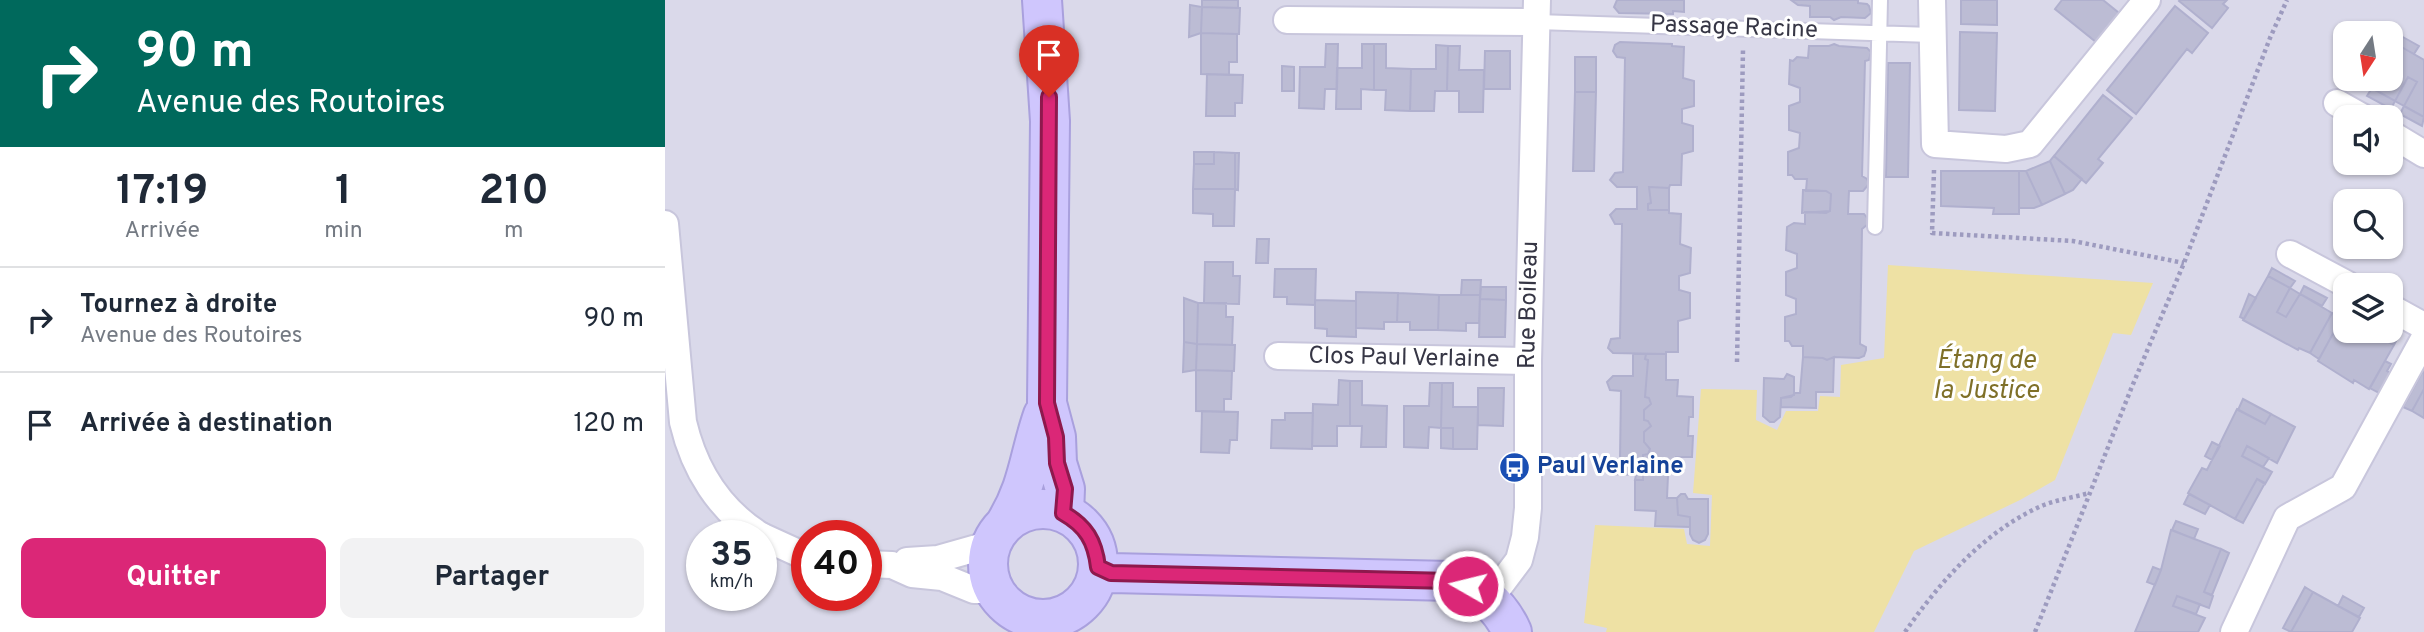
<!DOCTYPE html>
<html lang="fr">
<head>
<meta charset="utf-8">
<style>
	:root { --surface:#fff; --page:#f2f2f3; --text:#1f2937; --muted:#747a83; --line:#e0e1e3; --accent:#db2777 }
	body { margin:0; font-family:Overpass,sans-serif; background:var(--page); color:var(--text); height:100vh; display:flex; flex-direction:column; font-size:26px; white-space:nowrap }
	* { box-sizing:border-box; margin:0 }
	p { font-size:23px; color:var(--muted) }
	.icon { flex:none; width:38px; height:38px; fill:none; stroke:currentColor; stroke-width:2; stroke-linecap:round; stroke-linejoin:round }
	.map { position:relative; flex:1; overflow:hidden }
	.drawer { display:flex; flex-direction:column; background:var(--surface); width:665px }
	.drawer>* { flex:none }
	.guide { background:#00695c; color:#fff; overflow:hidden }
	.needle { width:46px; rotate:192deg }
	.controls { position:absolute; left:1668px; top:21px; display:grid; gap:14px }
	.controls a { display:grid; place-items:center; width:70px; height:70px; border-radius:14px; background:var(--surface); box-shadow:0 2px 5px #0004; font-size:35px }
	.speed { position:absolute; left:21px; top:520px; display:flex; gap:14px; font-size:35px; font-weight:700; text-align:center }
	.speed>* { display:grid; place-content:center; width:91px; height:91px; border-radius:50%; background:var(--surface); box-shadow:0 2px 5px #0004; line-height:1 }
	.speed small { font-size:18px; font-weight:400 }
	.speed .limit { border:10px solid #d22; background:#fff; color:#111 }
	.pin { position:absolute; display:grid; place-items:center; width:60px; height:60px; color:#fff; margin:-72px -30px; border-radius:50% 50% 50% 0; rotate:-45deg; box-shadow:0 0 7px #0007 }
	.pin .icon { rotate:45deg }
	.me { position:absolute; width:77px; margin:-38px; rotate:278deg; stroke-linejoin:round; filter:drop-shadow(0 0 5px #0008) }
	.turn { display:flex; align-items:center; gap:24px; height:147px; padding:0 21px; font-size:32px }
	.turn .icon { width:91px; height:91px; stroke-width:2.5 }
	.turn b { display:block; font-size:49px; line-height:60px }
	.eta { display:flex; justify-content:space-evenly; align-items:center; height:119px; text-align:center }
	.eta b { font-size:42px; font-weight:700; line-height:49px }
	.button { display:flex; gap:14px; margin-top:auto; padding:14px 21px }
	.button a { flex:1; height:80px; border-radius:14px; background:var(--accent); color:#fff; font-size:28px; font-weight:700; line-height:80px; text-align:center }
	.button a+a { background:var(--page); color:var(--text) }
	ul { padding:0; list-style:none }
	li { display:flex; align-items:center; gap:21px; height:105px; padding:0 21px; border-top:2px solid var(--line) }
	li div { flex:1 }
	li b { display:block; font-size:26px }
	li em { font-style:normal }
	main { display:flex; flex:1; min-height:0 }
	.map>svg:first-child { display:block }
	.residential { fill:#dad9ea; fill-rule:evenodd }
	.water { fill:#eee1a4 }
	.building { fill:#bcbcd4; stroke:#b0b0ce; stroke-width:2 }
	.lines { fill:none; stroke-linecap:round; stroke-linejoin:round }
	.lane-casing { stroke:#c8c6dc; stroke-width:18 }
	.street-casing { stroke:#c8c6dc; stroke-width:30 }
	.secondary-casing { stroke:#a9a0dd; stroke-width:42 }
	.path { stroke:#9d9bbf; stroke-width:4.5; stroke-dasharray:3.5 3.5; stroke-linecap:butt }
	.lane { stroke:#fff; stroke-width:14 }
	.street { stroke:#fff; stroke-width:26 }
	.secondary { stroke:#cfc6fd; stroke-width:38 }
	.route-casing { stroke:#8e194d; stroke-width:18 }
	.route { stroke:#db2777; stroke-width:12 }
	.labels { text-anchor:middle; dominant-baseline:central; stroke-width:6; stroke-linejoin:round; paint-order:stroke }
	.street-label { font-size:24px; fill:#363645; stroke:#fff }
	.transit-label { font-size:24px; font-weight:bold; fill:#164399; stroke:#fff; text-anchor:start }
	.water-label { font-size:26px; font-style:italic; fill:#7f7028; stroke:#fff }
</style>
</head>
<body>
<main>
<section class="drawer">
<div class="guide">
<div class="turn"><svg class="icon" aria-label="right" viewBox="0 0 24 24"><path d="M7 20v-9h11M14 6l5 5-5 5"/></svg><div><b>90 m</b>Avenue des Routoires</div></div>
</div>
<div class="eta">
<div><b>17:19</b><p>Arrivée</p></div>
<div><b>1</b><p>min</p></div>
<div><b>210</b><p>m</p></div>
</div>
<ul>
<li><svg class="icon" aria-label="right" viewBox="0 0 24 24"><path d="M7 20v-9h11M14 6l5 5-5 5"/></svg><div><b>Tournez à droite</b><p>Avenue des Routoires</p></div><em>90 m</em></li>
<li><svg class="icon" aria-label="arrive" viewBox="0 0 24 24"><path d="M6 21V4h12l-3 4 3 4H6"/></svg><div><b>Arrivée à destination</b></div><em>120 m</em></li>
</ul>
<div class="button"><a>Quitter</a><a>Partager</a></div>
</section>
<div class="map">
<svg width="1759" height="632" viewBox="0 0 1759 632">
	<rect width="100%" height="100%" fill="#e8e6f3"/>
	<path class="residential" d="M0,0h1759v632h-1759zM1680,33h46v46h-46zM1680,117h46v46h-46zM1680,201h46v46h-46zM1680,285h46v46h-46zM37,536h59v59h-59zM142,536h59v59h-59z"/>
	<path class="water" d="M1223,265l265,18 -22,52 -18,-2 -58,147 -35,20 -106,51 -40,81h-268l1,-4 -23,-5 11,-98 89,4 3,15 23,2 2,-51 -19,-2 8,-104 56,1 -1,30 21,10 9,-19h32l2,-15 20,1 1,-32 43,-7z"/>
	<path class="building" d="M537,0h36v8l-36,-1z
		M952,0h67v12l-11,-1v3l-54,-1 -5,-6z
		M1126,0h67v3l9,1 2,2 2,7 -6,5 -24,-1 -7,3 -4,-3h-20v-11l-12,-1z
		M1296,0h36v25l-36,-1z
		M1397,0h41l16,13 -23,29 -41,-33z
		M1515,0h47l-4,4 5,4 -16,20 -33,-27z
		M525,5l12,2 -1,26 -12,4z
		M1510,6l33,27 -16,20 -5,-4 -51,65 -29,-24z
		M537,7l38,1 -1,26 -38,-1z
		M1295,32l37,1 -2,78 -36,-1z
		M536,33l36,1v28h-8v13l-28,-1z
		M1736,36l18,10 -5,8 -18,-10z
		M1726,41l33,19v57l-20,-11 13,-24 -9,-5 -13,24 -40,-22h36z
		M955,42l52,2v2l12,1 -1,31 11,3v25l-12,3v14l11,3v25l-11,3 -1,31h-11l-1,3 -20,-1 2,16 -3,1v6h21v3l12,1 -1,30 11,4 -1,25 -11,3v14l11,3v25l-12,3v31h-12v2l-53,-1 -5,-5 3,-9 9,-1 2,-114h-7l-5,-9 6,-6h21v-22h-20l-7,-7 5,-7 8,-1 2,-114 -8,-1 -4,-6 2,-6z
		M661,44h12l-1,45h-12l-1,20 -25,-1 1,-41h25z
		M697,44h12v46l-13,-1v20h-25l1,-41h25z
		M709,44h12v24l25,1 -1,42 -25,-1 1,-20h-12z
		M1169,44l5,2 28,2 4,4 -2,8 -4,1 -3,115 5,3 2,5 -6,7h-14l-1,23h16l4,5v5l-6,5 -2,115 6,3v3l-2,6 -5,2 -25,-1 -7,3 -4,-2 -20,-1v-11h-11l-3,-5h-4v-24l11,-3v-15l-10,-4v-23l11,-4v-14l-11,-4 1,-23 7,-4 11,1v-12l21,1 4,-2 1,-17 -5,-3h-20l1,-12h-12l-3,-4h-4v-23l11,-4 1,-15 -11,-3v-24l11,-4v-14l-11,-4 1,-24 3,1 4,-4 11,1 1,-12h20z
		M771,45l12,1 -1,45h-12l-1,20h-24l1,-42h25z
		M783,46h12l-1,24h25l-1,42h-24v-21h-12z
		M820,51h25v38h-26z
		M910,57h21v35h-21z
		M1223,63h22l-2,114h-22z
		M617,66l12,1v24h-12z
		M542,74l36,1 -1,28h-7v13h-29z
		M1743,77l9,5 -13,24 -9,-5z
		M1707,88l23,13 -4,8 -24,-13z
		M910,92h21l-2,79h-21z
		M1438,95l29,23 -34,41 5,4 -17,20 -32,-27z
		M1739,106l20,11 -2,9 -22,-12z
		M529,152h20v12h-20z
		M549,152l21,1v36h-42l1,-25h20z
		M570,153h4l-1,37 -3,-1z
		M1389,156l28,23 -9,11 -8,4 -15,-33z
		M1385,161l15,33 -23,11 -16,-34z
		M1276,171h78v43h-26l1,-6 -53,-2z
		M1354,171h7l16,34 -8,3h-15z
		M984,187l20,1v22h-21v-6l3,-1z
		M528,189h42l-1,37h-21v-12l-20,-1z
		M1138,190l23,1 5,3 -1,17 -28,2z
		M592,239h12l-1,24h-12z
		M540,262h28v14h7l-1,28 -35,-1z
		M1607,268l23,13 -5,7 -22,-12z
		M610,269h41l-1,36 -28,-1v-7h-13z
		M1603,276l22,12 -13,24 9,5 14,-23 32,19 -22,40 -11,-5 -1,2 -55,-30z
		M797,280h19l-1,15h-19z
		M1639,286l23,12 -5,8 -22,-12z
		M816,287h25v13l-26,-1z
		M1625,288l10,6 -14,23 -9,-5z
		M691,292l42,1 -1,29h-13v7l-28,-1z
		M733,293l41,2 -1,35h-28v-8h-13z
		M1584,294l7,4 -12,21 -4,-2z
		M774,295h41l-1,28h-13v8l-28,-1z
		M519,298l14,5 -1,41 -13,-2z
		M815,299l26,1 -1,37h-26z
		M650,300l41,1v36l-29,-1v-7l-12,-1z
		M533,303h28v14h7l-1,28 -35,-1z
		M1667,313l10,4 -23,42 -9,-6z
		M1677,317l3,2v12h22l27,14 -25,44 -15,-9 -1,3 -35,-22z
		M1702,331h19l12,6 -4,8z
		M519,342l13,2 -1,26 -13,2z
		M532,344l38,1 -1,26 -38,-1z
		M968,354h13l-1,5 3,1 -3,37 4,1 2,6 -7,6v10l4,1 3,5 -7,6v10l6,7 -2,5 -5,1v25h-8l1,-5 -25,-1 -6,-7 5,-6 10,-2 1,-68 -11,-1 -3,-8 6,-6h20z
		M981,354h20v26h12l-1,16 16,1v20h-4l-1,19h5l-1,21h-16v16l-8,-1v3h-25v-20l5,-1 2,-5 -6,-7v-10l7,-6 -3,-5 -4,-1v-10l7,-6 -2,-6 -4,-1 3,-37 -3,-1z
		M1138,357l20,1 4,2 7,-3 -1,35h-17v16l-35,-1v-9l10,-1 4,-4h5z
		M1720,361l6,3 -4,7 3,2 -11,20 -9,-5z
		M1759,369v20l-12,22 -9,-4z
		M531,370l36,1 -1,28h-7v13l-28,-1z
		M1122,374l7,3v18l-13,3 -1,19 -6,5h-4l-7,-6 1,-38 20,1z
		M674,380l11,1v45h-13v20h-25l1,-42 25,1z
		M685,381h12v24l25,1 -1,41h-25l1,-21h-12z
		M765,383h12l-1,45 -12,-1 -1,21 -24,-1v-41h25z
		M777,383h11v24h25l-1,42h-24v-21h-12z
		M813,388h26l-1,38 -25,-1z
		M1759,389v29l-12,-7z
		M1578,399l28,15 -6,10 -27,-14z
		M1572,409l28,15 6,-10 24,13 -18,36 -30,-17 -5,10 30,16 -7,12 -8,-5 -22,40 -47,-26 14,-25 5,2z
		M537,411l36,1 -1,28h-7l-1,13 -28,-1z
		M620,413h28l-1,36 -41,-1 1,-28h13z
		M776,428h12v21l-12,-1z
		M1547,442l8,4 -8,14 -7,-4z
		M1582,446l22,12 -6,9 -21,-11z
		M978,475h25l-1,23h10l1,17 12,2v10l-35,-1 1,-15 -21,-1v-30h8z
		M1592,479l8,4 -22,40 -8,-4z
		M1016,494h4l3,5h20v35l-3,6 -6,3 -6,-3 -3,-6v-17l-12,-2 -1,-17z
		M1524,494l21,11 -5,9 -21,-10z
		M1511,521l22,8 -4,10 -22,-9z
		M1506,530l50,19 -17,43 9,4 -4,12 -32,-12 -4,10 32,12 -7,14h-63l26,-62z
		M1556,549l8,4 -17,42 -8,-3z
		M1488,567l8,3 -6,15 -8,-3z
		M1640,587l8,5 -22,40 -8,-4z
		M1648,592l47,26 -8,14h-61z
		M1512,596l23,8 -4,10 -23,-8z
		M1678,596l21,12 -5,9 -21,-11z"/>
	<g class="lines">
		<defs>
			<path id="lane" d="M872,22l395,13
				M1210,227l5,-227"/>
			<g id="street">
				<path d="M1267,0l3,144 71,5 24,-5 117,-144"/>
				<path d="M622,20l250,2"/>
				<path d="M1672,103l25,14"/>
				<path d="M1726,134l33,20"/>
				<path d="M0,224l18,198c11,47 36,88 78,114"/>
				<path d="M1625,254l58,31"/>
				<path d="M1726,308l33,18"/>
				<path id="s1" d="M613,356l250,5"/>
				<path d="M96,536l46,21"/>
				<path d="M242,561l31,-2 53,-15"/>
				<path d="M201,564l26,1 20,9 30,3 32,13h20"/>
				<path id="s2" d="M824,600l30,-40 6,-23 3,-29v-147l9,-361"/>
				<path d="M1569,632l53,-114 56,-31 81,-148"/>
			</g>
			<path id="secondary" d="M377,0l8,121 -3,282 9,34 1,26 8,26 -1,24
				M323 564a55 55 0 1 1 110 0a55 55 0 1 1-110 0Z
				M340,524c24,-39 24,-69 38,-109
				M433,567l13,6 340,8c28,7 49,24 61,51"/>
		</defs>
		<use href="#lane" class="lane-casing"/>
		<use href="#street" class="street-casing"/>
		<use href="#secondary" class="secondary-casing"/>
		<path class="path" d="M1269,170l-2,63 141,8 111,22
			M1072,362l6,-312
			M1240,632c34,-49 77,-98 132,-124 16,-8 35,-10 52,-15
			M1370,632l96,-243 53,-126 86,-225 17,-38"/>
		<use href="#lane" class="lane"/>
		<use href="#street" class="street"/>
		<use href="#secondary" class="secondary"/>
	</g>
	<g class="lines">
		<defs>
			<path id="route" d="M384,97l-2,306 9,34 1,26 8,26 -2,24c23,13 32,28 35,54l13,6 340,8 17,5"/>
		</defs>
		<use href="#route" class="route-casing"/>
		<use href="#route" class="route"/>
	</g>
	<defs>
		<symbol id="bus-disc" viewBox="-11 -11 22 22"><circle r="9.5" fill="#1a4fb4" stroke="#fff"/><path d="M-5-6H5V4H4V6H2V4H-2V6H-4V4H-5ZM-3.5-4V0h7V-4ZM-3.5 1.2v1.5H-2V1.2ZM2 1.2v1.5H3.5V1.2Z" fill="#fff"/></symbol>
	</defs>
	<g fill-rule="evenodd">
		<use href="#bus-disc" x="832" y="450" width="35" height="35"/>
	</g>
	<g class="labels">
		<g class="street-label">
			<text transform="translate(1069 28) rotate(2)">Passage Racine</text>
			<text stroke="none"><textPath href="#s2" startOffset="306">Rue Boileau</textPath></text>
			<text stroke="none"><textPath href="#s1" startOffset="126">Clos Paul Verlaine</textPath></text>
		</g>
		<g class="transit-label">
			<text x="872" y="467">Paul Verlaine</text>
		</g>
		<g class="water-label">
			<text x="1321" y="361">Étang de<tspan x="1321" dy="30">la Justice</tspan></text>
		</g>
	</g>
</svg>
<div class="controls">
<a><svg class="needle" viewBox="-14 -14 28 28"><path d="M0-13l5 13h-10z" fill="#e53935"/><path d="M0 13l5-13h-10z" fill="#747a83"/></svg></a>
<a><svg class="icon" aria-label="sound" viewBox="0 0 24 24"><path d="M4 9h4l5-4v14l-5-4H4zM17 9q2 3 0 6"/></svg></a>
<a><svg class="icon" aria-label="search" viewBox="0 0 24 24"><circle cx="10" cy="10" r="6"/><path d="M15 15l6 6"/></svg></a>
<a><svg class="icon" aria-label="layers" viewBox="0 0 24 24"><path d="M12 4l9 5-9 5-9-5zM3 14l9 5 9-5"/></svg></a>
</div>
<div class="speed"><div>35<small>km/h</small></div><div class="limit">40</div></div>
<div class="pin" style="left:384px;top:97px;background:#d93025"><svg class="icon" aria-label="arrive" viewBox="0 0 24 24"><path d="M6 21V4h12l-3 4 3 4H6"/></svg></div>
<svg class="me" style="left:803px;top:586px" viewBox="-20 -20 40 40"><circle r="17" fill="#db2777" stroke="#fff" stroke-width="3"/><path d="M0-11L8 9 0 5-8 9z" fill="#fff"/></svg>
</div>
</main>
</body>
</html>
